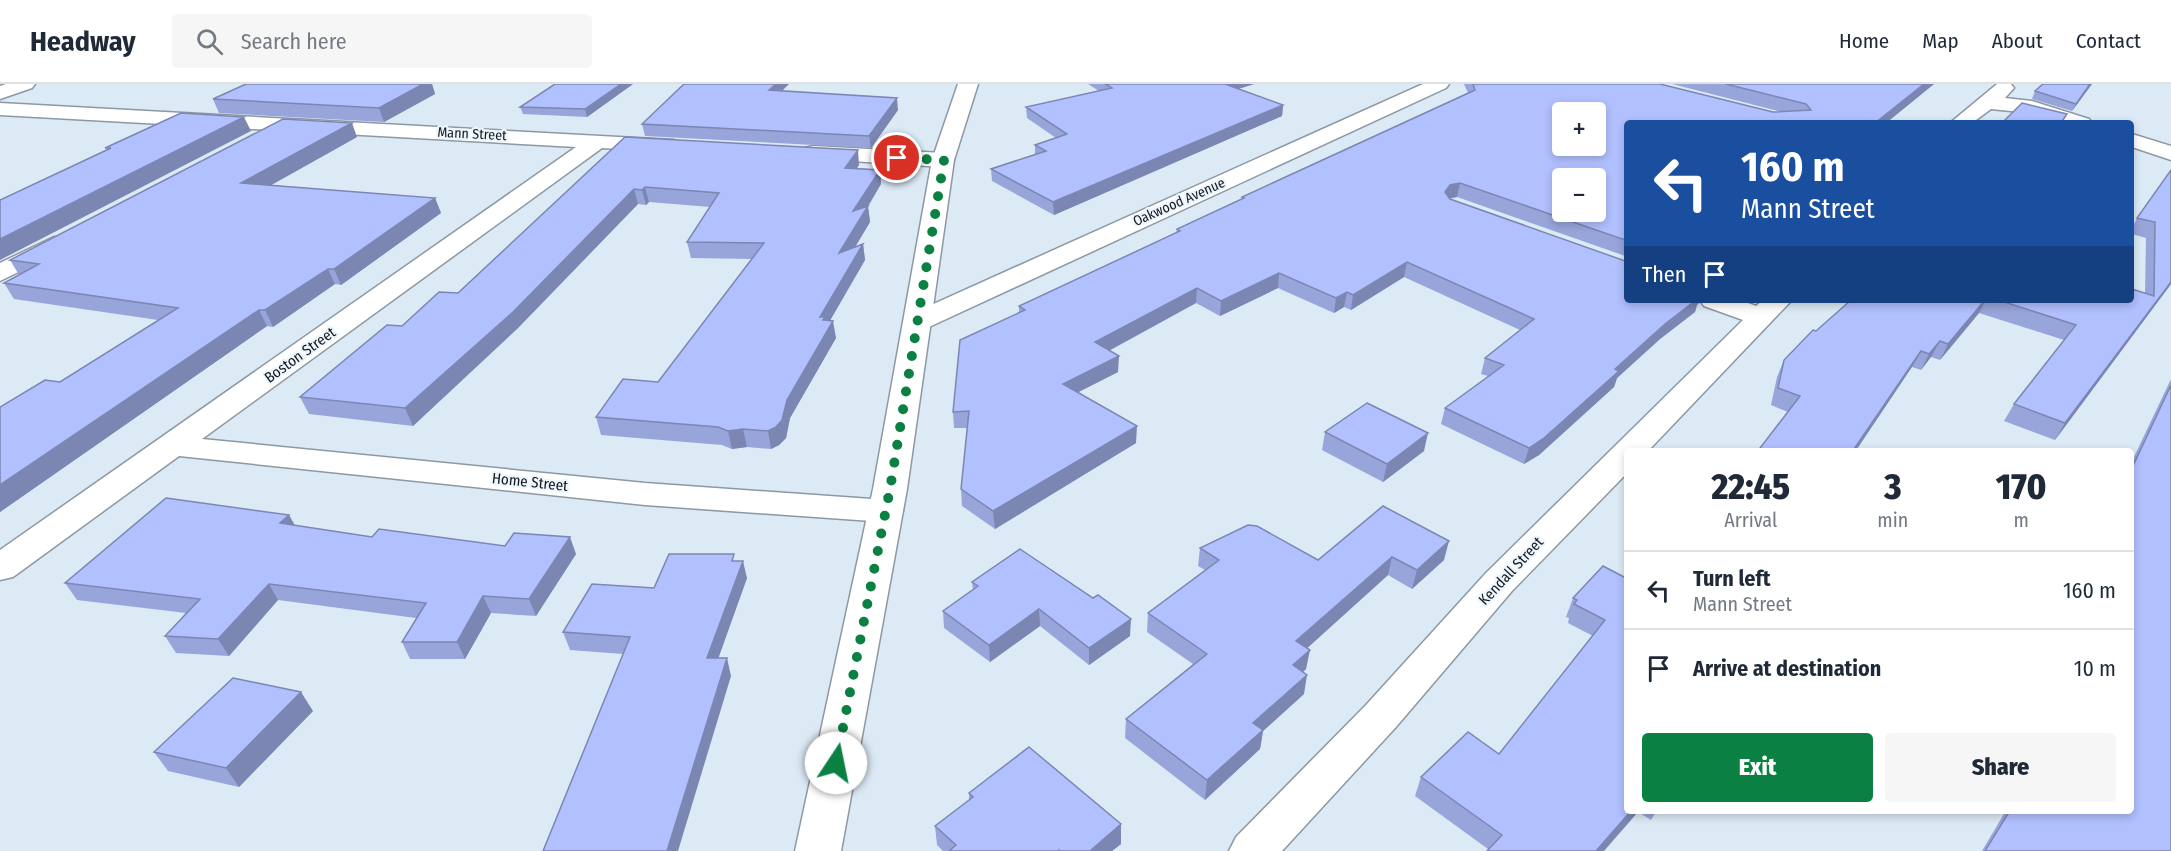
<!DOCTYPE html>
<html lang="en">
<head>
<meta charset="utf-8">
<style>
	:root { --surface:#fff; --page:#f6f6f7; --text:#1f2937; --muted:#747a83; --line:#e0e1e3; --accent:#0b8043 }
	body { margin:0; font-family:"Fira Sans Condensed",sans-serif; background:var(--page); color:var(--text); height:100vh; display:flex; flex-direction:column; font-size:22px; white-space:nowrap }
	* { box-sizing:border-box; margin:0 }
	p { font-size:20px; color:var(--muted) }
	.icon { flex:none; width:33px; height:33px; fill:none; stroke:currentColor; stroke-width:2; stroke-linecap:round; stroke-linejoin:round }
	.map { position:relative; flex:1; overflow:hidden }
	.details { position:absolute; left:1624px; top:364px; width:510px; height:366px; display:flex; flex-direction:column; background:var(--surface); border-radius:6px; box-shadow:0 3px 9px #0003 }
	.details>* { flex:none }
	.top-card { position:absolute; left:1624px; top:36px; width:510px; height:183px; border-radius:6px; box-shadow:0 3px 9px #0003; background:#1a4fa0; color:#fff; overflow:hidden }
	.controls { position:absolute; left:1552px; top:18px; display:grid; gap:12px }
	.controls a { display:grid; place-items:center; width:54px; height:54px; border-radius:6px; background:var(--surface); box-shadow:0 3px 9px #0003; font-size:30px }
	.pin { position:absolute; display:grid; place-items:center; width:51px; height:51px; color:#fff; margin:-26px; border:3px solid #fff; border-radius:50%; box-shadow:0 2px 6px #0007 }
	.me { position:absolute; width:66px; margin:-33px; rotate:11deg; stroke-linejoin:round; filter:drop-shadow(0 0 4px #0008) }
	.turn { display:flex; align-items:center; gap:21px; height:126px; padding:0 18px; font-size:27px }
	.turn .icon { width:78px; height:78px; stroke-width:2.5 }
	.turn b { display:block; font-size:42px; line-height:51px }
	.then { display:flex; align-items:center; height:57px; padding:0 18px; background:#0003; gap:12px; font-size:22px }
	.eta { display:flex; justify-content:space-evenly; align-items:center; height:102px; text-align:center }
	.eta b { font-size:36px; font-weight:800; line-height:42px }
	.button { display:flex; gap:12px; margin-top:auto; padding:12px 18px }
	.button a { flex:1; height:69px; border-radius:6px; background:var(--accent); color:#fff; font-size:24px; font-weight:800; line-height:69px; text-align:center }
	.button a+a { background:var(--page); color:var(--text) }
	ul { padding:0; list-style:none }
	li { display:flex; align-items:center; gap:18px; height:78px; padding:0 18px; border-top:2px solid var(--line) }
	li div { flex:1 }
	li b { display:block; font-size:22px }
	li em { font-style:normal }
	header { display:flex; align-items:center; gap:36px; box-sizing:border-box; height:84px; padding:0 30px; background:var(--surface); border-bottom:2px solid var(--line) }
	header strong { font-size:28px }
	nav { display:flex; gap:33px; margin-inline-start:auto; font-size:21px }
	.search { width:420px; height:54px; background:var(--page); display:flex; align-items:center; gap:15px; box-sizing:border-box; padding:0 21px; border-radius:6px; color:var(--muted); font-size:22px }
	.map>svg:first-child { display:block }
	.lines { fill:none; stroke-linecap:round; stroke-linejoin:round }
	.minor-casing { stroke:#8c98a3; stroke-width:3 }
	.tertiary-casing { stroke:#8c98a3; stroke-width:3 }
	.minor { fill:#fff; fill-rule:evenodd }
	.tertiary { fill:#fff; fill-rule:evenodd }
	.wall { fill:#98a5da }
	.shaded-wall { fill:#7c86b2 }
	.building { fill:#b1c0fe; stroke:#7c86b2; stroke-width:1.5; fill-rule:evenodd }
	.route { stroke:#0b8043; stroke-width:10; stroke-dasharray:0 18 }
	.labels { text-anchor:middle; dominant-baseline:central; stroke-width:4.5; stroke-linejoin:round; paint-order:stroke }
	.far-street-label { font-size:14px; fill:#13181c; stroke:#eef6fd }
	.street-label { font-size:15px; fill:#13181c; stroke:#eef6fd }
</style>
</head>
<body>
<header>
<strong>Headway</strong>
<div class="search"><svg class="icon" aria-label="search" viewBox="0 0 24 24"><circle cx="10" cy="10" r="6"/><path d="M15 15l6 6"/></svg>Search here</div>
<nav><a>Home</a><a>Map</a><a>About</a><a>Contact</a></nav>
</header>
<div class="map">
<svg width="2171" height="767" viewBox="0 0 2171 767">
	<rect width="100%" height="100%" fill="#dceaf5"/>
	<g class="lines">
		<defs>
			<path id="minor" d="M6,0h29l-3,4 -32,11v-13z
				M1423,0h26l-3,4 -517,239 -10,2 -10,-2 -4,-6 4,-6z
				M1997,0h14l3,4 -9,10 27,3 57,18 3,4h-31l-31,-10 -39,-4 -19,14h-22z
				M0,19l674,37 3,5 -3,5 -8,2 -64,-4 -400,291 443,44 241,17 12,3 5,8 -5,8 -12,3 -241,-17 -466,-49 -166,121 -13,3v-30l576,-403 -576,-32z
				M2132,50l39,12v14l-39,-13z
				M813,62l130,7 8,2 3,5 -3,5 -8,2 -138,-9 -3,-5 3,-5z
				M54,153l9,3 4,5 -4,5 -63,31v-18z
				M1700,216h40l16,6 7,-6h29l-145,152h-19v20l-116,119 -116,136 -114,124h-53l7,-14 130,-132 120,-132 257,-253 -39,-14z"/>
			<path id="tertiary" d="M958,0h20l-24,76 -47,329 -66,362h-46l78,-362 59,-329z"/>
		</defs>
		<use href="#minor" class="minor-casing"/>
		<use href="#tertiary" class="tertiary-casing"/>
		<use href="#minor" class="minor"/>
		<use href="#tertiary" class="tertiary"/>
	</g>
	<path class="wall" d="M246,0h186l3,10 -51,28 -165,-9 -6,-14z
		M633,0l-46,33 -64,-3 -3,-7z
		M1088,0h166l-16,5 45,16 -1,11 -228,99 -62,-34 -1,-12 44,-15v-9l21,-7 -29,-20 -1,-11 73,-16z
		M1464,0h196l113,28h9l-110,-28h262l-48,39h-258v134l-171,-60 -7,1 178,102h73l-2,3 -2,2 -2,7 -35,27 -43,39 -3,9 -75,68 -15,9 -83,-40 4,-16 43,-32 -7,-2 4,-16 35,-28 -116,-53 -53,33 -7,-3 -10,6 -56,-25 -58,28 -24,-13 -87,48 9,21 -40,20 58,51 -141,86 -33,-23 -1,-17 6,-61h-13l-1,-16 66,-99v-7l157,-73 1,-4 65,-30v-2l226,-104z
		M2043,0h49l-20,27 -40,-12 3,-8z
		M782,7l116,19 -27,38 -226,-12 -3,-12z
		M357,53l-86,48 164,13 6,15 -100,72 -6,-1 -62,43 -6,-1 -267,186v-105l60,-25 98,-62 -144,-21 -10,-16 15,-8 -9,-15z
		M625,53l234,28 -2,3 23,2 1,14 -13,23 2,15 -15,25 8,-3 2,16 -35,61 6,17 -46,80 -4,20 -7,7 -8,4 -24,-2 -15,2 -10,-4 -121,-10 -5,-18 62,-35 94,-123 -61,-1 -4,-16 23,-35 -61,-5 -3,3 -8,-1 -120,124 -105,98 -104,-12 -9,-17 102,-71 56,-33z
		M2171,86v114l-116,156 -51,-19 10,-17 50,-64 -85,-27 -39,47 -9,-3 -10,13 -9,-3 -124,45 -17,-7 6,-28 7,-17 67,-60h281l13,-7 1,-55 -14,-4v-6l5,-10z
		M2171,295v472h-189l23,-39h127v-351z
		M1325,348l99,19 -41,31 -61,-32z
		M1383,422l61,54 -32,29 -24,-14 -81,73 -1,21 -3,3 1,22 -41,37 -3,18 -55,51 -80,-62 1,-19 67,-55 -46,-32 1,-19 57,-43 -7,-4 2,-18 118,12z
		M289,431l6,11 77,11 133,9 71,8 -40,62 -45,-3 -26,46h-55l-8,-17 14,-24 -138,-18 -49,56 -53,-3 -11,-17 21,-23 -109,-13 -12,-17z
		M736,477l11,17 -29,80 13,18 -108,-22 -53,-4 -7,-18 91,-44z
		M1603,482l25,246h28l-5,8 -13,-8 -150,37 -73,-53 6,-19 78,-23 94,-118 -25,-13 1,-5 -3,-1 7,-19z
		M972,498l158,54 -41,29 -49,-39 -50,36 -46,-34 -1,-17 30,-21z
		M313,627l-74,76 -71,-16 -14,-19z
		M969,709l152,31v20l-9,7h-169l-6,-6 -2,-19 34,-26z"/>
	<path class="shaded-wall" d="M423,0h9l3,10 -51,28 -5,-14z
		M621,0h12l-46,33 -2,-8z
		M776,0h13l-18,18 -2,-12z
		M1223,0h31l-32,10z
		M1924,0h10l-48,39h-11z
		M2090,0h2l-20,27 4,-7z
		M897,14l1,12 -27,38 -2,-12z
		M1283,21l-1,11 -228,99 -1,-13z
		M244,33l7,14 -251,129v-21z
		M352,39l5,14 -109,61 -7,-15z
		M858,66l1,15 -12,17 -2,-14z
		M880,86l1,14 -26,43 -2,-16z
		M1460,99l-3,14 -10,2 -2,-7 5,-7z
		M645,103l4,15 -3,3 -4,-15z
		M634,105l4,15 -120,124 -105,98 -8,-18z
		M435,114l6,15 -100,72 -7,-16z
		M868,122l2,16 -28,47 -3,-16z
		M863,160l2,16 -39,67 7,-6 3,17 -46,80 -4,20 -7,7 -8,4 -3,-18 19,-31 33,-83z
		M1407,178l-3,15 -53,33 2,-15z
		M328,185l7,15 -62,43 -8,-17z
		M1279,189l-1,15 -58,28 1,-15z
		M2171,198v2l-116,156 10,-17z
		M1197,204l-1,15 -101,55v-16z
		M1347,208l-3,15 -10,6 2,-15z
		M1695,216h6l-2,3 -2,2 -2,7 -35,27 -43,39 -3,9 -75,68 -15,9 5,-16 136,-124z
		M1985,216h1l-7,13 -39,47 8,-16z
		M259,226l8,16 -267,186v-27z
		M1940,257l-9,16 -10,13 8,-16z
		M1921,267l-9,16 -57,85h-3z
		M1119,272l-1,16 -55,28v-16z
		M1137,342l-1,17 -141,86 -2,-18z
		M743,345l4,18 -15,2 -4,-18z
		M1428,349l-4,18 -41,31 4,-18z
		M289,431l9,16 -18,-8z
		M570,453l6,17 -40,62 -7,-17z
		M1449,457l-5,19 -32,29 5,-19z
		M1392,473l-4,18 -95,86 3,-20z
		M743,477l4,17 -35,98 -5,-18z
		M269,500l9,16 -49,56 -11,-17z
		M483,512l8,17 -26,46 -8,-17z
		M1039,525l1,17 -50,36 -1,-17z
		M1131,535l-1,17 -41,29v-17z
		M1310,566l-4,19 -16,15 3,-19z
		M727,574l4,18 -53,175h-11z
		M1307,591l-3,19 -41,37 -3,18 -55,51 2,-20 46,-57z
		M301,608l12,19 -74,76 -13,-19z
		M1630,728h8l-34,39h-8z
		M1121,740v20l-9,7h-22z"/>
	<path class="building" d="M246,0h177l-44,24 -166,-9z
		M555,0h66l-36,25 -65,-2z
		M684,0h92l-7,6 128,8 -28,38 -227,-12z
		M1105,0h120l58,21 -230,97 -62,-33 55,-18 -11,-6 32,-11 -41,-27 86,-19z
		M1473,0h187l113,28 38,-2 -5,-6 -80,-20h198l-49,39h-247v118l-168,-58 -10,2 -5,7 5,7 178,63v38h68l-31,24 -50,45 4,2 -75,67 -15,10 -84,-40 59,-43 -19,-7 49,-39 -127,-57 -54,33 -6,-3 -11,6 -57,-25 -58,28 -24,-13 -102,54 24,14 -56,28 74,42 -144,85 -32,-22 8,-78 -16,1 7,-72 65,-30 -6,-4 161,-75 -3,-2 67,-31 -2,-1 233,-107zM1563,28h33v34h-33zM1563,94h33v34h-33z
		M2043,0h47l-14,20 -41,-13z
		M2022,19l45,11 -6,9h-59z
		M181,29l63,4 -244,122v-39l111,-52h-6z
		M283,35l69,4 -111,60 194,15 -101,71h-6l-63,41h-6l-259,175v-78l45,-27 15,2 118,-74 -174,-25 35,-19 -29,-4z
		M625,53l233,13 -13,18 35,2 -27,41 15,-5 -29,47 24,-9 -43,73h5l-2,3 10,1 -46,79 -5,20 -6,7 -8,4 -25,-2 -15,2 -10,-4 -122,-10 27,-38 35,3 106,-139 -77,-1 32,-49 -74,-6 -3,3 -8,-1 -121,123 -108,96 -105,-11 87,-72 15,1 37,-34 19,1z
		M2171,86v112l-106,141 -51,-19 62,-79 -78,-25h134v-11l22,7 1,-74 -18,-4z
		M1851,216h134l-37,44 -8,-3 -11,13 -8,-3 -69,101h-95l43,-56 -22,-8 6,-28 29,-30 3,1z
		M2171,301v466h-186l24,-39h123v-344z
		M1367,319l61,30 -41,31 -62,-32z
		M166,414l123,17 -9,8 92,14 7,-8 126,17 9,-13 56,4 -41,62 -46,-3 -26,46h-55l24,-39 -157,-19 -51,55 -53,-3 35,-37 -135,-16z
		M1383,422l66,35 -32,29 -25,-13 -96,84 14,9 -17,15 14,10 -54,48 10,7 -56,50 -81,-61 81,-65 -59,-41 71,-53 -19,-12 48,-23 9,1 61,34z
		M1020,465l73,49 5,-3 33,24 -42,29 -50,-39 -50,36 -46,-34 35,-25 -6,-4z
		M669,470h65l-2,7h11l-36,97h20l-60,193h-124l87,-214 -67,-5 29,-48 62,4z
		M1603,482l21,11 4,-4v239h2l-34,39h-109l15,-16 -81,-58 47,-45 31,22 106,-134 -31,-16 3,-4 -4,-2z
		M233,594l68,14 -75,76 -72,-16z
		M1029,663l92,77 -31,27h-30l-1,-1 -1,1h-109l7,-6 -21,-19 38,-29 -4,-4z"/>
	<g class="lines">
		<path class="route" d="M836,679l54,-274 54,-329 -47,-2"/>
	</g>
	<g class="labels">
		<g class="far-street-label">
			<text transform="translate(472 50) rotate(3)">Mann Street</text>
			<text transform="translate(1179 118) rotate(-24)">Oakwood Avenue</text>
		</g>
		<g class="street-label">
			<text transform="translate(300 271) rotate(-36)">Boston Street</text>
			<text transform="translate(530 398) rotate(6)">Home Street</text>
			<text transform="translate(1511 487) rotate(-47)">Kendall Street</text>
		</g>
	</g>
</svg>
<div class="controls">
<a>+</a>
<a>−</a>
</div>
<div class="pin" style="left:897px;top:74px;background:#d93025"><svg class="icon" aria-label="arrive" viewBox="0 0 24 24"><path d="M6 21V4h12l-3 4 3 4H6"/></svg></div>
<svg class="me" style="left:836px;top:679px" viewBox="-20 -20 40 40"><circle r="19" fill="#fff"/><path d="M0-13L10 11 0 6-10 11z" fill="#0b8043"/></svg>
<div class="top-card">
<div class="turn"><svg class="icon" aria-label="left" viewBox="0 0 24 24"><path d="M17 20v-9H6M10 6l-5 5 5 5"/></svg><div><b>160 m</b>Mann Street</div></div>
<div class="then">Then<svg class="icon" aria-label="arrive" viewBox="0 0 24 24"><path d="M6 21V4h12l-3 4 3 4H6"/></svg></div>
</div>
<section class="details">
<div class="eta">
<div><b>22:45</b><p>Arrival</p></div>
<div><b>3</b><p>min</p></div>
<div><b>170</b><p>m</p></div>
</div>
<ul>
<li><svg class="icon" aria-label="left" viewBox="0 0 24 24"><path d="M17 20v-9H6M10 6l-5 5 5 5"/></svg><div><b>Turn left</b><p>Mann Street</p></div><em>160 m</em></li>
<li><svg class="icon" aria-label="arrive" viewBox="0 0 24 24"><path d="M6 21V4h12l-3 4 3 4H6"/></svg><div><b>Arrive at destination</b></div><em>10 m</em></li>
</ul>
<div class="button"><a>Exit</a><a>Share</a></div>
</section>
</div>
</body>
</html>
